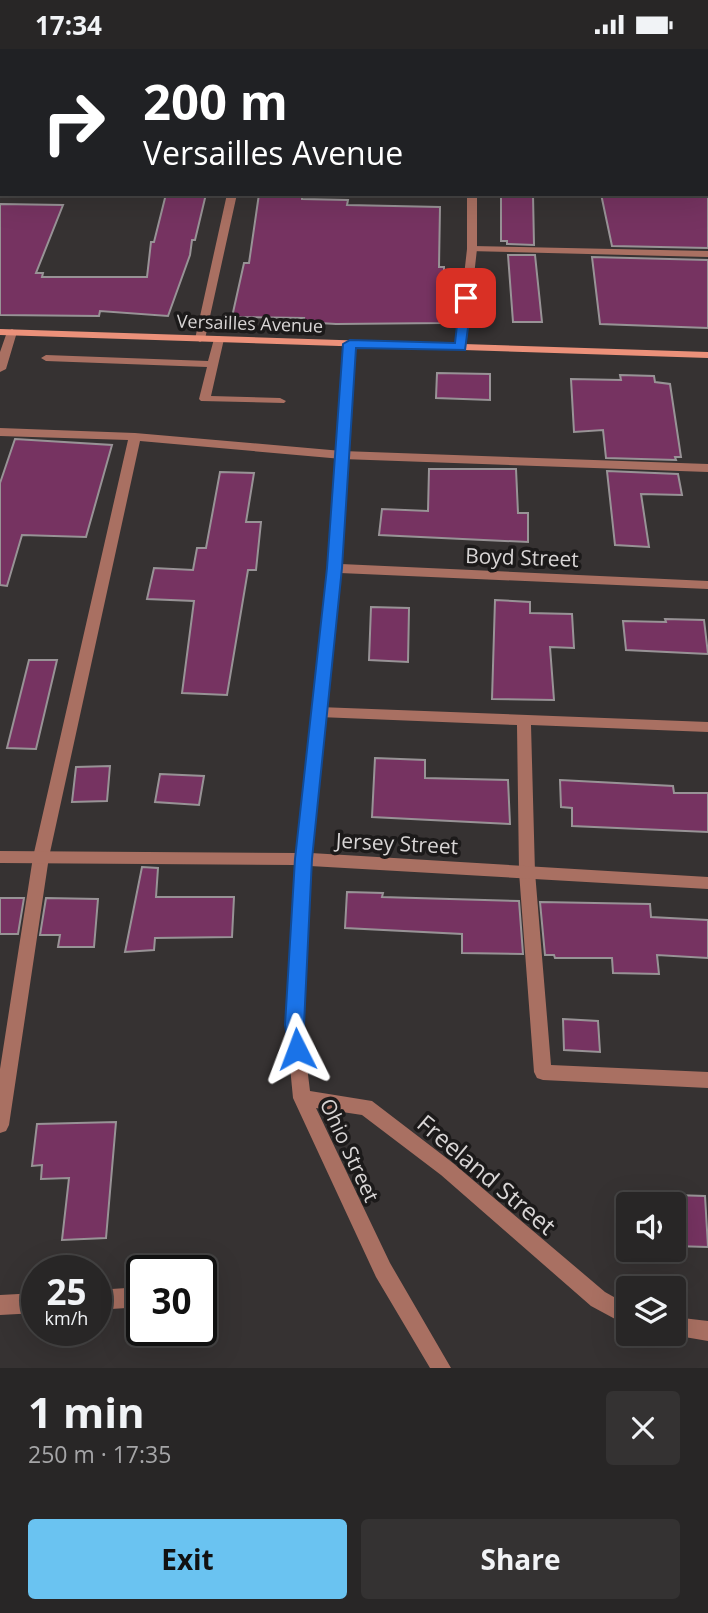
<!DOCTYPE html>
<html lang="en">
<head>
<meta charset="utf-8">
<style>
	:root { --surface:#282626; --page:#343232; --text:#f1f3f6; --muted:#a5a5a7; --line:#444343; --accent:#6ac3f1 }
	body { margin:0; font-family:"Open Sans",sans-serif; background:var(--page); color:var(--text); height:100vh; display:flex; flex-direction:column; font-size:26px; white-space:nowrap }
	* { box-sizing:border-box; margin:0 }
	p { font-size:23px; color:var(--muted) }
	.icon { flex:none; width:38px; height:38px; fill:none; stroke:currentColor; stroke-width:2; stroke-linecap:round; stroke-linejoin:round }
	.map { position:relative; height:1319px; overflow:hidden }
	.drawer { display:flex; flex-direction:column; background:var(--surface); flex:1 }
	.drawer>* { flex:none }
	.top-card { position:absolute; left:0px; top:0px; width:709px; height:147px; box-shadow:0 7px 28px #0002,0 0 0 2px var(--line); background:#202124; color:#fff; overflow:hidden }
	.buttons { position:absolute; left:616px; top:1143px; display:grid; gap:14px }
	.buttons a { display:grid; place-items:center; width:70px; height:70px; border-radius:7px; background:var(--surface); box-shadow:0 7px 28px #0002,0 0 0 2px var(--line); font-size:35px }
	.speed { position:absolute; left:21px; top:1206px; display:flex; gap:14px; font-size:35px; font-weight:700; text-align:center }
	.speed>* { display:grid; place-content:center; width:91px; height:91px; border-radius:50%; background:var(--surface); box-shadow:0 7px 28px #0002,0 0 0 2px var(--line); line-height:1 }
	.speed small { font-size:18px; font-weight:400 }
	.speed .limit { border:4px solid #111; border-radius:10px; background:#fff; color:#111 }
	.pin { position:absolute; display:grid; place-items:center; width:60px; height:60px; color:#fff; margin:-30px; border-radius:14px; box-shadow:0 4px 10px #0006 }
	.me { position:absolute; width:77px; margin:-38px; rotate:357deg; stroke-linejoin:round; filter:drop-shadow(0 0 5px #0008) }
	.turn { display:flex; align-items:center; gap:24px; height:147px; padding:0 28px; font-size:32px }
	.turn .icon { width:91px; height:91px; stroke-width:2.5 }
	.turn b { display:block; font-size:49px; line-height:60px }
	.round { display:grid; place-items:center; flex:none; width:74px; height:74px; border-radius:7px; background:var(--page) }
	.headline { display:flex; align-items:center; justify-content:space-between; height:119px; padding:0 28px }
	h1 { font-size:42px; font-weight:700; line-height:52px }
	.primary-button { display:flex; gap:14px; margin-top:auto; padding:14px 28px }
	.primary-button a { flex:1; height:80px; border-radius:7px; background:var(--accent); color:#111; font-size:28px; font-weight:700; line-height:80px; text-align:center }
	.primary-button a+a { background:var(--page); color:var(--text) }
	.status { display:flex; justify-content:space-between; align-items:center; height:49px; padding:0 35px; background:var(--surface); direction:ltr }
	.status svg { height:19px; fill:currentColor }
	.map>svg:first-child { display:block }
	.building { fill:#763361; stroke:#989396; stroke-width:2 }
	.lines { fill:none; stroke-linecap:round; stroke-linejoin:round }
	.lane { fill:#a97062; fill-rule:evenodd }
	.street { fill:#a97062; fill-rule:evenodd }
	.secondary { fill:#ec917a; fill-rule:evenodd }
	.route { fill:#1a73e8; stroke:#114b97; stroke-width:2 }
	.labels { text-anchor:middle; dominant-baseline:central; stroke-width:7; stroke-linejoin:round; paint-order:stroke }
	.far-street-label { font-size:18px; fill:#d8d5d5; stroke:#1c1a1a }
	.street-label { font-size:21px; fill:#d8d5d5; stroke:#1c1a1a }
	.near-street-label { font-size:24px; fill:#d8d5d5; stroke:#1c1a1a }
</style>
</head>
<body>
<div class="status"><b>17:34</b><svg viewBox="0 0 49 12"><path d="M0 12V9h3v3zM5 12V6h3v6zM10 12V3h3v9zM15 12V0h3v12zM26 1h20v11H26zM47 4h2v5h-2z"/></svg></div>
<div class="map">
<svg width="708" height="1319" viewBox="0 0 708 1319">
	<rect width="100%" height="100%" fill="#363232"/>
	<path class="building" d="M166,145h40l-11,46h-3l-2,15 -22,61 -68,-5 -1,5 -99,-1v-111l63,1 -27,68h7l-1,4h105l4,-35h3z
		M259,145h43v5l46,1 -1,5 93,2 -1,60h5l-1,56 -107,1 -33,-2 1,-4 -72,-1 12,-54h5z
		M501,145l32,1 1,50 -27,-1v-3h-6z
		M601,145h107v54l-96,-2z
		M508,206h27l7,67h-29z
		M592,208l116,3v68l-108,-4z
		M437,324l53,1v26l-54,-2z
		M620,326l34,1 1,6 15,2 11,73h-6l1,3 -70,-2 -3,-28 -29,2 -3,-53 50,1z
		M15,390l97,6 -26,92 -64,-2 -15,51 -7,-1v-102z
		M429,420h87l2,44h10v29l-149,-7 3,-26 46,2z
		M607,422l71,3 4,21 -41,-1 8,53 -34,-2z
		M220,423l34,1 -8,49h15l-5,48h-8l-21,125 -45,-2 12,-92 -47,-2 7,-31 39,2 4,-22h9z
		M495,551l35,2v11l42,1 2,34 -24,-1 4,53 -62,-1z
		M371,558l38,1 -1,54 -39,-2z
		M665,570l39,1 4,34 -82,-4 -3,-29 43,1z
		M29,611h28l-21,89 -29,-1z
		M375,709l50,2v18l83,2 2,44 -138,-7z
		M110,717l-3,35 -35,1 4,-35z
		M160,725l44,2 -5,29 -44,-3z
		M560,731l113,6 1,7h34v39l-136,-6v-18l-11,-1z
		M142,818l16,1 -2,29h78l-2,40 -77,1 -1,12 -29,2z
		M347,843l36,1 -1,4 137,4 4,53 -61,-1v-19l-117,-6z
		M0,849h24l-6,36h-18z
		M46,849l52,1 -4,48h-36l2,-12h-20z
		M540,853l110,2 1,13 57,3v38l-51,-3 2,19 -46,-1 -1,-15h-57l-1,-3h-9z
		M563,970l35,2 2,31 -36,-2z
		M116,1073l-10,116 -44,2 7,-62 -28,1 1,-14 -10,1 5,-42z
		M674,1146l31,1 3,51 -34,-1z"/>
	<g class="lines">
		<path class="lane" d="M609,0h8v2h-8z
			M472,197l236,5v6l-240,-6 -1,-2z
			M219,287l5,3 -13,57 69,2 6,3 -2,2 -83,-2 -2,-2 8,-32 -161,-6 -5,-3 5,-3 162,6 6,-22z
			M0,379l135,5 207,18 366,13v8l-366,-13 -202,-18 -91,416 -40,268 -3,6 -6,2v-64l33,-212 95,-417 -128,-4z
			M319,658l389,15v10l-177,-7 4,147 16,193 157,7v16l-165,-8 -6,-2 -3,-6 -15,-200 -2,-147 -198,-8 -7,-5z"/>
		<path class="street" d="M54,0h8v2h-8z
			M261,0h8v2h-8z
			M469,0h8v2h-8z
			M707,11h1v6h-1z
			M0,32h2v6h-2z
			M707,118h1v6h-1z
			M2,122v9l-2,1v-9z
			M227,145h10l-32,145 -5,3 -5,-3z
			M467,145h10v55l-11,98 -5,3 -5,-3 11,-98z
			M12,280l5,3 -11,37 -6,3v-20l7,-20z
			M350,292l5,3 -14,220 367,17v8l-368,-16 -29,280 397,24v12l-398,-23 -8,159 8,66 62,10 81,62 152,129 23,13v21l-37,-20 -150,-131 -79,-60 -46,-7 74,155 61,105h-21l-54,-91 -83,-179 -7,-73 9,-160 -295,-2v-12l296,2 32,-285 17,-224z
			M142,1238v20l-46,3v-20z
			M37,1244v20l-37,2v-20z
			M674,1268l34,4v20l-41,-7 7,-1z"/>
		<path class="secondary" d="M0,280l708,23v6l-708,-23z"/>
	</g>
	<path class="route" d="M466,245l6,4 -7,52 -109,-2 -14,220 -30,291 -8,166 3,24 -3,6 -7,3 -7,-3 -5,-30 10,-166 32,-291 16,-224 7,-4 105,3 5,-45z"/>
	<g class="labels">
		<g class="far-street-label">
			<text transform="translate(250 274) rotate(2)">Versailles Avenue</text>
		</g>
		<g class="street-label">
			<text transform="translate(522 508) rotate(2)">Boyd Street</text>
			<text transform="translate(397 794) rotate(3)">Jersey Street</text>
			<text transform="translate(350 1101) rotate(65)">Ohio Street</text>
		</g>
		<g class="near-street-label">
			<text transform="translate(487 1125) rotate(40)">Freeland Street</text>
		</g>
	</g>
</svg>
<div class="buttons">
<a><svg class="icon" aria-label="sound" viewBox="0 0 24 24"><path d="M4 9h4l5-4v14l-5-4H4zM17 9q2 3 0 6"/></svg></a>
<a><svg class="icon" aria-label="layers" viewBox="0 0 24 24"><path d="M12 4l9 5-9 5-9-5zM3 14l9 5 9-5"/></svg></a>
</div>
<div class="speed"><div>25<small>km/h</small></div><div class="limit">30</div></div>
<div class="pin" style="left:466px;top:249px;background:#d93025"><svg class="icon" aria-label="arrive" viewBox="0 0 24 24"><path d="M6 21V4h12l-3 4 3 4H6"/></svg></div>
<svg class="me" style="left:297px;top:1000px" viewBox="-20 -20 40 40"><path d="M0-17L14 15 0 8-14 15z" fill="#1a73e8" stroke="#fff" stroke-width="4"/></svg>
<div class="top-card">
<div class="turn"><svg class="icon" aria-label="right" viewBox="0 0 24 24"><path d="M7 20v-9h11M14 6l5 5-5 5"/></svg><div><b>200 m</b>Versailles Avenue</div></div>
</div>
</div>
<section class="drawer">
<div class="headline"><div><h1>1 min</h1><p>250 m · 17:35</p></div><a class="round"><svg class="icon" aria-label="close" viewBox="0 0 24 24"><path d="M6 6l12 12M18 6L6 18"/></svg></a></div>
<div class="primary-button"><a>Exit</a><a>Share</a></div>
</section>
</body>
</html>
